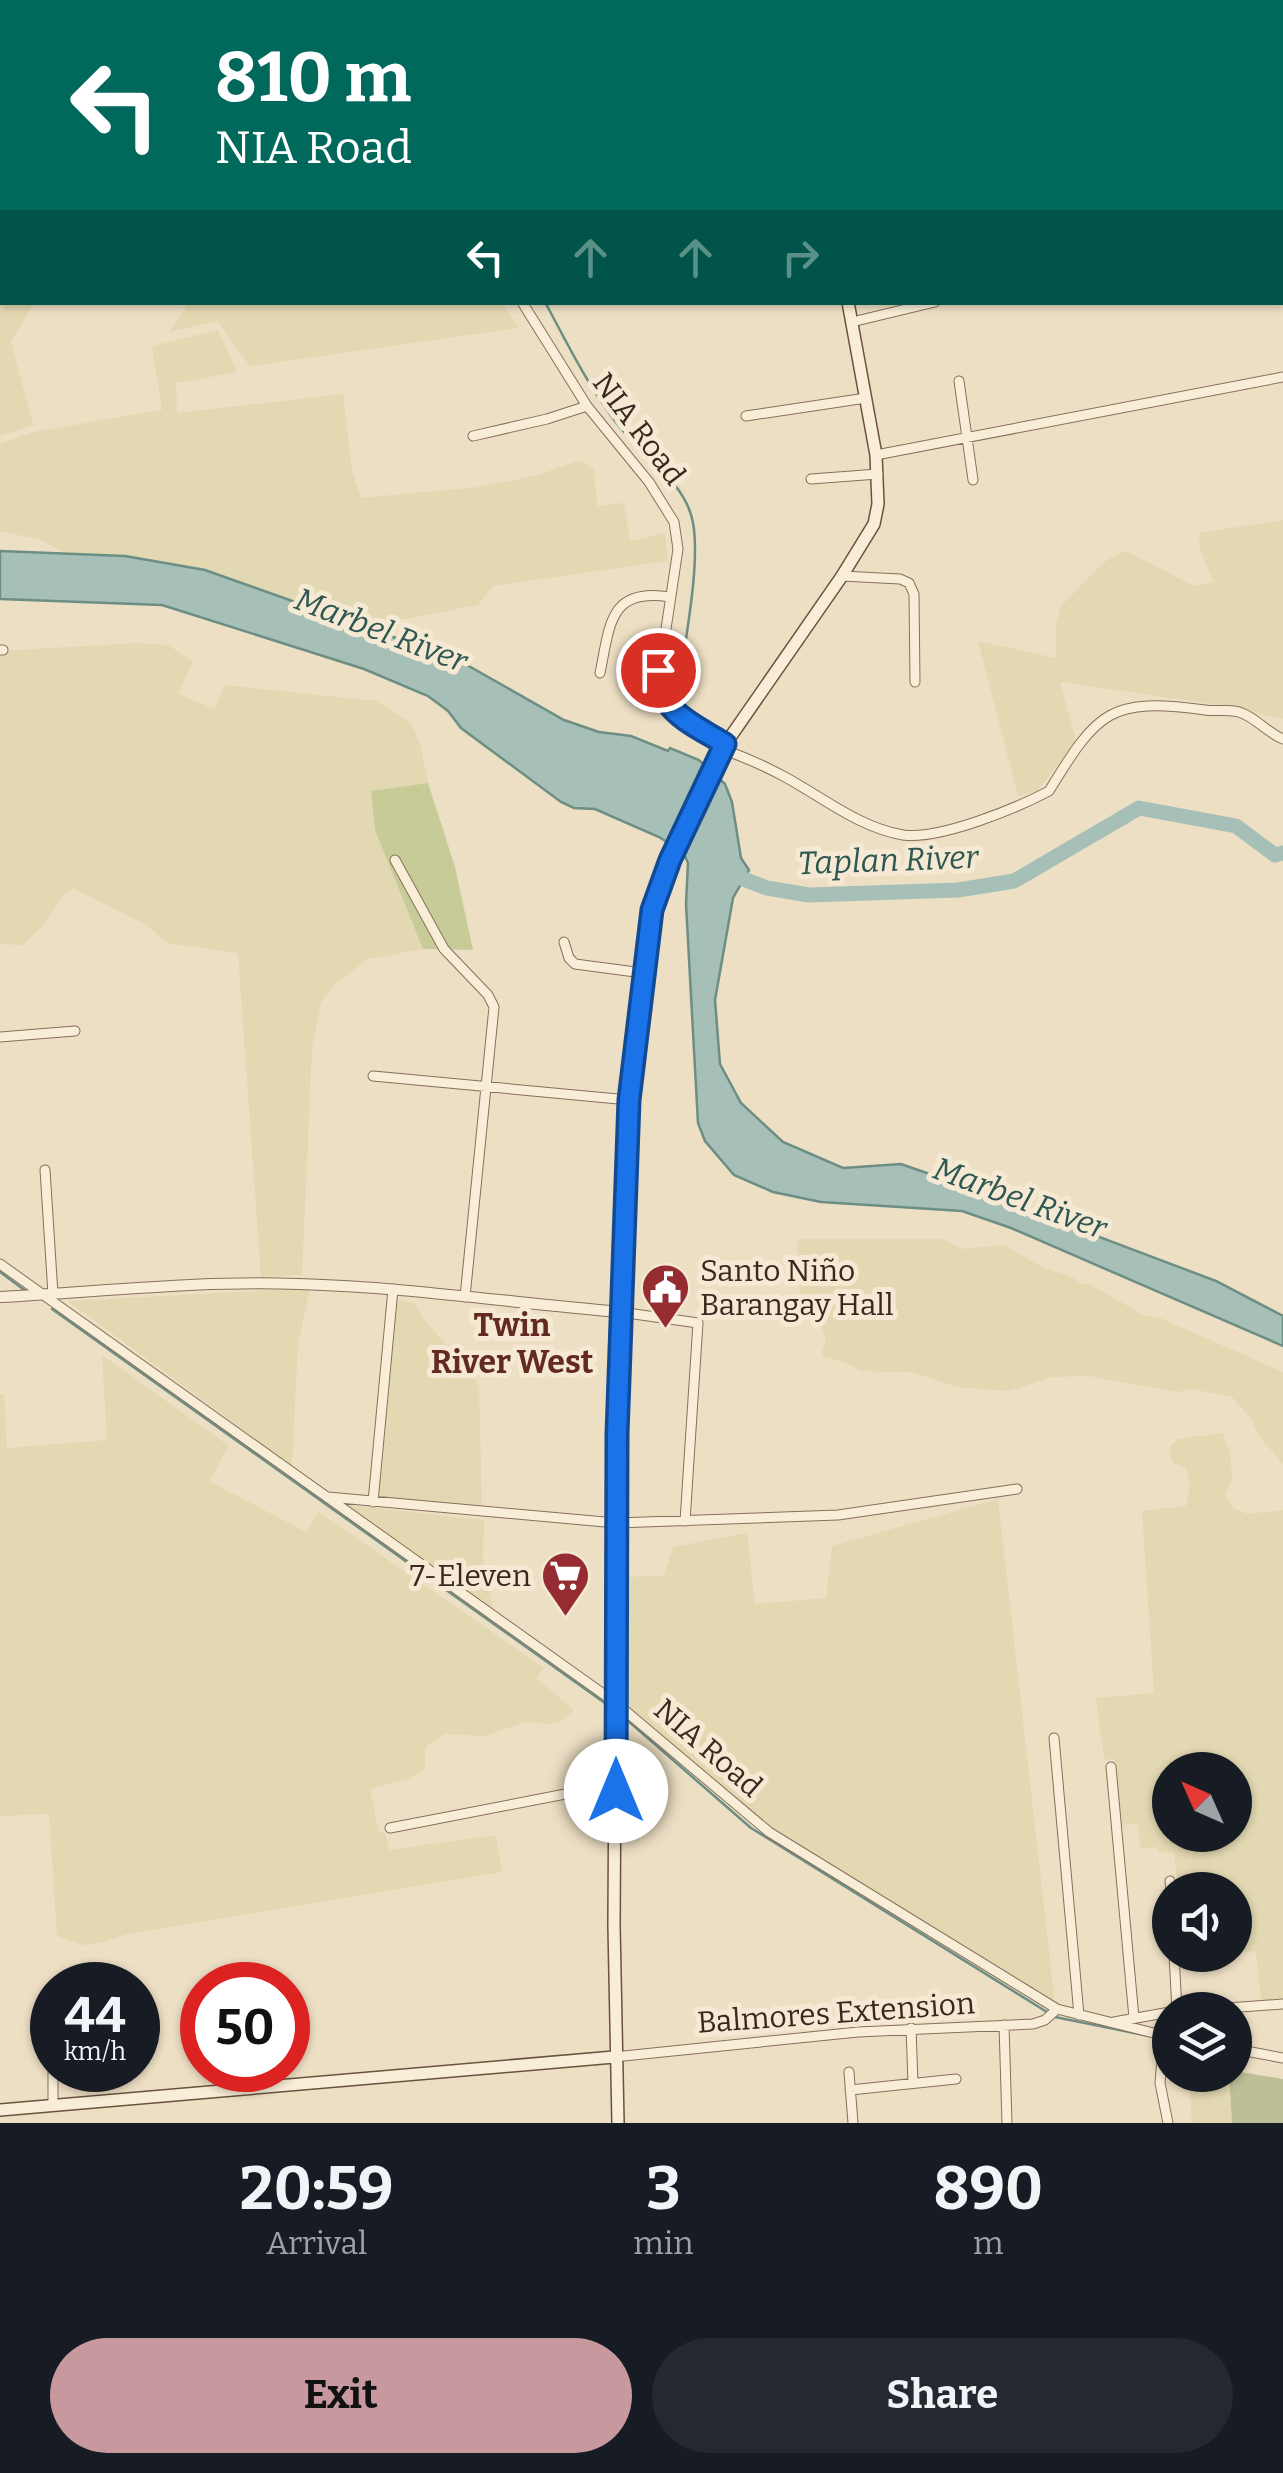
<!DOCTYPE html>
<html lang="en">
<head>
<meta charset="utf-8">
<style>
	:root { --surface:#171b24; --page:#242831; --text:#f1f3f6; --muted:#9ea1a6; --accent:#c7999e }
	body { margin:0; font-family:Bitter,serif; background:var(--page); color:var(--text); height:100vh; display:flex; flex-direction:column; font-size:38px; white-space:nowrap }
	* { box-sizing:border-box; margin:0 }
	p { font-size:32px; color:var(--muted) }
	.icon { flex:none; width:55px; height:55px; fill:none; stroke:currentColor; stroke-width:2; stroke-linecap:round; stroke-linejoin:round }
	.map { position:relative; height:2123px; overflow:hidden }
	.details { display:flex; flex-direction:column; background:var(--surface); flex:1 }
	.details>* { flex:none }
	.banner { position:absolute; left:0px; top:0px; width:1285px; height:305px; box-shadow:0 2px 8px #0004; background:#00695c; color:#fff; overflow:hidden }
	.needle { width:65px; rotate:315deg }
	.tools { position:absolute; left:1152px; top:1752px; display:grid; gap:20px }
	.tools a { display:grid; place-items:center; width:100px; height:100px; border-radius:50%; background:var(--surface); box-shadow:0 2px 8px #0004; font-size:50px }
	.speed { position:absolute; left:30px; top:1962px; display:flex; gap:20px; font-size:50px; font-weight:700; text-align:center }
	.speed>* { display:grid; place-content:center; width:130px; height:130px; border-radius:50%; background:var(--surface); box-shadow:0 2px 8px #0004; line-height:1 }
	.speed small { font-size:25px; font-weight:400 }
	.speed .limit { border:15px solid #d22; background:#fff; color:#111 }
	.pin { position:absolute; display:grid; place-items:center; width:85px; height:85px; color:#fff; margin:-42px; border:5px solid #fff; border-radius:50%; box-shadow:0 2px 10px #0007 }
	.me { position:absolute; width:110px; margin:-55px; rotate:0deg; stroke-linejoin:round; filter:drop-shadow(0 0 8px #0008) }
	.turn { display:flex; align-items:center; gap:35px; height:210px; padding:0 50px; font-size:45px }
	.turn .icon { width:130px; height:130px; stroke-width:2.5 }
	.turn b { display:block; font-size:70px; line-height:85px }
	.lanes { display:flex; align-items:center; height:95px; padding:0 50px; background:#0003; justify-content:center; gap:50px; direction:ltr }
	.lanes .off { opacity:.35 }
	.eta { display:flex; justify-content:space-evenly; align-items:center; height:170px; text-align:center }
	.eta b { font-size:60px; font-weight:700; line-height:70px }
	.button { display:flex; gap:20px; margin-top:auto; padding:20px 50px }
	.button a { flex:1; height:115px; border-radius:60px; background:var(--accent); color:#111; font-size:40px; font-weight:700; line-height:115px; text-align:center }
	.button a+a { background:var(--page); color:var(--text) }
	.map>svg:first-child { display:block }
	.farmland { fill:#e2d8b1; fill-rule:evenodd }
	.green { fill:#c7cb98 }
	.cemetery { fill:#bdc097 }
	.water { fill:#a6c0b7; stroke:#6d8e84; stroke-width:2.5 }
	.lines { fill:none; stroke-linecap:round; stroke-linejoin:round }
	.stream { stroke:#6d8e84; stroke-width:2.5 }
	.river { stroke:#a6c0b7; stroke-width:15 }
	.minor-casing { stroke:#87705b; stroke-width:11 }
	.tertiary-casing { stroke:#87705b; stroke-width:12 }
	.secondary-casing { stroke:#69523e; stroke-width:14 }
	.minor { stroke:#f8edd7; stroke-width:9 }
	.tertiary { stroke:#f8edd7; stroke-width:10 }
	.secondary { stroke:#f8edd7; stroke-width:11 }
	.route-casing { stroke:#114b97; stroke-width:25 }
	.route { stroke:#1a73e8; stroke-width:18 }
	.labels { text-anchor:middle; dominant-baseline:central; stroke-width:10; stroke-linejoin:round; paint-order:stroke }
	.street-label { font-size:30px; fill:#37291e; stroke:#f5e9d3 }
	.poi-label { font-size:30px; fill:#37291e; stroke:#f5e9d3; text-anchor:start }
	.water-label { font-size:32px; font-style:italic; fill:#2e5752; stroke:#f5e9d3 }
	.neighbourhood-label { font-size:32px; font-weight:bold; fill:#632a1f; stroke:#f5e9d3 }
</style>
</head>
<body>
<div class="map">
<svg width="1283" height="2123" viewBox="0 0 1283 2123">
	<rect width="100%" height="100%" fill="#eddfc4"/>
	<path class="farmland" d="M0,224h2v78l28,1 1,5 -20,33 22,84 -33,11z
		M189,303h313l17,25 -269,38 -33,-45 -48,11z
		M218,330l19,42 -61,11 1,30 166,-19 9,77 9,27 119,-11 58,-12 43,-15 13,10 3,36 27,-3 6,38 35,-8 3,28 -175,25 -15,19 -111,21 -162,-56 -80,-14h-55l-29,-16 -41,-9v-87l33,-12 129,-22 -10,-64z
		M1283,520v199l-57,-13 -166,-24 16,59 -39,50 -19,5 -40,-155 78,17v-34l5,-18 43,-44 21,-11 69,35 19,-4 -13,-34 -1,-15z
		M138,643l30,2 25,17 -15,32 37,15 9,-24 152,16 36,23 9,24 7,35 -57,8 4,39 48,119 -55,10 -32,24 -15,19 -9,47 -10,226 -41,2 -23,-324 -71,-10 -20,-18 -74,-37 -13,11 -16,26 -21,20 -23,-1v-293z
		M797,1239h147l18,10 42,-4 40,23 29,9 8,8 7,-2 57,33 15,2 123,54v92l-24,-28 -8,-17 -19,-22 -40,-8 -15,3 -88,-16 -38,1 -42,14 -52,-4 -45,-15 -52,-1 -11,-7 -25,-7 -2,-6 4,-12 -5,-14 -21,-24z
		M310,1288l-12,57 -6,121 -224,-165z
		M396,1300l19,3 9,17 44,48 11,20 3,118 -104,-8z
		M102,1355l127,91 -20,35 97,51 13,-20 225,156 -8,10 38,32 -11,10 -15,4 -22,-2 -42,14 -39,-2 -20,13v22l-16,9 -39,11 9,44 6,-1 4,18 107,-15 6,37 -374,62 -28,9 -17,2 -26,-9 -8,-122 -49,2v-422h4l3,54 100,-8z
		M1223,1433l7,19 2,26 -6,17 7,13 15,6 35,-4v491l-22,1 -5,-51 -21,2v-63h-62v-9l4,-1 -3,-26 -15,-2 -1,-5 -18,2 -2,-25 -18,1 -6,-65 -10,-1 -8,-61 58,-5 -12,-182 44,-5 4,-20 -4,-18 -13,-5 -4,-15 9,-9zM1170,1770h65v65h-65z
		M998,1499l57,505 -302,-188 -128,-111 -5,-128 44,-1 9,-29 74,-14 8,71 71,-6 6,-52z
		M341,1504l143,16 -1,39 11,56z
		M1188,2075h41l3,48h-40z"/>
	<path class="green" d="M428,783l27,84 18,83 -50,-1 -48,-119 -4,-39z"/>
	<path class="cemetery" d="M1235,2071l48,8v44h-51l-3,-48h6z"/>
	<path class="water" d="M0,551l125,5 80,14 253,90 106,60 35,12 32,4 37,15 2,-3 29,12 26,24 7,18 9,56 8,12 -16,28 -18,102 5,64 21,39 42,39 60,26 58,-4 66,23 249,94 67,35v30l-272,-118 -49,-17 -141,-9 -48,-10 -39,-17 -29,-34 -7,-18 -12,-219 2,-41 -5,-11 -24,-15 -64,-28 -21,-1 -13,-6 -100,-74 -13,-17 -20,-15 -64,-27 -202,-64 -162,-6z"/>
	<g class="lines">
		<path class="stream" d="M395,0l1,2
			M545,302c22,41 42,82 70,119 24,33 71,60 78,102 8,44 -10,128 -16,176
			M0,1272l27,20
			M52,1309l557,397
			M627,1720l124,108 296,184
			M1055,2017l94,19"/>
		<path class="river" d="M728,873l39,15 42,7 149,-5 56,-9 125,-73 97,18 39,29 8,-2"/>
		<defs>
			<path id="minor" d="M381,0l2,2
				M670,2l13,-2
				M857,2l14,-2
				M1282,102h1
				M522,302l65,104 62,76 25,40 4,27 -20,133 13,28 54,34
				M852,322l83,-20
				M959,381l14,99
				M746,416l120,-18
				M473,436l74,-17 40,-13
				M876,455l407,-78
				M811,479l67,-5
				M842,576l58,3 9,4 5,11 1,88
				M0,650h3
				M600,673c10,-48 9,-86 70,-76
				M722,749c22,8 43,17 63,28 37,20 75,51 118,58 37,5 114,-27 146,-44 49,-80 61,-94 156,-81 12,2 28,-2 39,4 14,6 24,19 39,25
				M395,860l49,89 44,46 6,12 -29,290
				M564,942l5,16 6,6 68,9
				M0,1037l75,-6
				M373,1076l256,24
				M45,1170l8,124
				M0,1264l616,439 153,129 288,177 113,28
				M620,1312l78,11 -13,198
				M328,1497l288,26 222,-8 179,-26
				M373,1502l20,-213
				M1054,1738l25,277
				M1111,1767l23,251
				M390,1828l196,-38 30,1
				M1170,1881l1,9
				M1174,1955l3,55
				M1199,2010l84,-6
				M1114,2022l56,-10
				M1004,2025l3,98
				M911,2028l2,55
				M1164,2036l-4,47 8,40
				M1235,2049l48,9
				M614,2057l244,-25 175,-8 12,-4 12,-11
				M849,2072l4,51
				M850,2090l106,-11
				M53,2105v-35"/>
			<path id="tertiary" d="M0,1297c99,-5 200,-17 299,-13 107,3 214,19 321,28"/>
			<path id="secondary" d="M790,0l1,2
				M0,2110l614,-53
				M618,2123l-4,-198 3,-509 12,-316 14,-127 10,-63 8,-30 61,-131 120,-173 32,-52 4,-20 -2,-49 -28,-153"/>
		</defs>
		<use href="#minor" class="minor-casing"/>
		<use href="#tertiary" class="tertiary-casing"/>
		<use href="#secondary" class="secondary-casing"/>
		<use href="#minor" class="minor"/>
		<use href="#tertiary" class="tertiary"/>
		<use href="#secondary" class="secondary"/>
	</g>
	<g class="lines">
		<defs>
			<path id="route" d="M616,1791l1,-357 12,-334 23,-190 18,-50 55,-116c-32,-20 -67,-32 -67,-74"/>
		</defs>
		<use href="#route" class="route-casing"/>
		<use href="#route" class="route"/>
	</g>
	<defs>
		<symbol id="civic-pin" viewBox="-11 -11 22 30"><path d="M0 17L-7.5 6A9.5 9.5 0 1 1 7.5 6Z" fill="#942c32" stroke="#f5e9d3"/><path d="M-.6-6.5H3V-4.5H.6V-3L4-1V1h2V6H-6V1h2V-1L-.6-3ZM-1.2 2.5V6h2.4V2.5Z" fill="#fff"/></symbol>
		<symbol id="supermarket-pin" viewBox="-11 -11 22 30"><path d="M0 17L-7.5 6A9.5 9.5 0 1 1 7.5 6Z" fill="#942c32" stroke="#f5e9d3"/><path d="M-6-5.5h2.5l.6 2H6L4.5 2H-2.5L-4.4-4H-6ZM-1.5 3.2a1.3 1.3 0 1 0 .1 0ZM3 3.2a1.3 1.3 0 1 0 .1 0Z" fill="#fff"/></symbol>
	</defs>
	<g fill-rule="evenodd">
		<use href="#civic-pin" x="638" y="1260" width="55" height="75"/>
		<use href="#supermarket-pin" x="538" y="1548" width="55" height="75"/>
	</g>
	<g class="labels">
		<g class="street-label">
			<text transform="translate(639 429) rotate(53)">NIA Road</text>
			<text transform="translate(708 1748) rotate(41)">NIA Road</text>
			<text transform="translate(836 2013) rotate(-4)">Balmores Extension</text>
		</g>
		<g class="poi-label">
			<text x="700" y="1271">Santo Niño<tspan x="700" dy="34">Barangay Hall</tspan></text>
			<text x="531" y="1576" text-anchor="end">7-Eleven</text>
		</g>
		<g class="water-label">
			<text transform="translate(381 630) rotate(21)">Marbel River</text>
			<text transform="translate(888 860) rotate(-2)">Taplan River</text>
			<text transform="translate(1020 1198) rotate(20)">Marbel River</text>
		</g>
		<g class="neighbourhood-label">
			<text x="512" y="1325">Twin<tspan x="512" dy="37">River West</tspan></text>
		</g>
	</g>
</svg>
<div class="tools">
<a><svg class="needle" viewBox="-14 -14 28 28"><path d="M0-13l5 13h-10z" fill="#e53935"/><path d="M0 13l5-13h-10z" fill="#9ea1a6"/></svg></a>
<a><svg class="icon" aria-label="sound" viewBox="0 0 24 24"><path d="M4 9h4l5-4v14l-5-4H4zM17 9q2 3 0 6"/></svg></a>
<a><svg class="icon" aria-label="layers" viewBox="0 0 24 24"><path d="M12 4l9 5-9 5-9-5zM3 14l9 5 9-5"/></svg></a>
</div>
<div class="speed"><div>44<small>km/h</small></div><div class="limit">50</div></div>
<div class="pin" style="left:658px;top:670px;background:#d93025"><svg class="icon" aria-label="arrive" viewBox="0 0 24 24"><path d="M6 21V4h12l-3 4 3 4H6"/></svg></div>
<svg class="me" style="left:616px;top:1791px" viewBox="-20 -20 40 40"><circle r="19" fill="#fff"/><path d="M0-13L10 11 0 6-10 11z" fill="#1a73e8"/></svg>
<div class="banner">
<div class="turn"><svg class="icon" aria-label="left" viewBox="0 0 24 24"><path d="M17 20v-9H6M10 6l-5 5 5 5"/></svg><div><b>810 m</b>NIA Road</div></div>
<div class="lanes"><svg class="icon" aria-label="left" viewBox="0 0 24 24"><path d="M17 20v-9H6M10 6l-5 5 5 5"/></svg><svg class="icon off" aria-label="ahead" viewBox="0 0 24 24"><path d="M12 20V5M6 11l6-6 6 6"/></svg><svg class="icon off" aria-label="ahead" viewBox="0 0 24 24"><path d="M12 20V5M6 11l6-6 6 6"/></svg><svg class="icon off" aria-label="right" viewBox="0 0 24 24"><path d="M7 20v-9h11M14 6l5 5-5 5"/></svg></div>
</div>
</div>
<section class="details">
<div class="eta">
<div><b>20:59</b><p>Arrival</p></div>
<div><b>3</b><p>min</p></div>
<div><b>890</b><p>m</p></div>
</div>
<div class="button"><a>Exit</a><a>Share</a></div>
</section>
</body>
</html>
